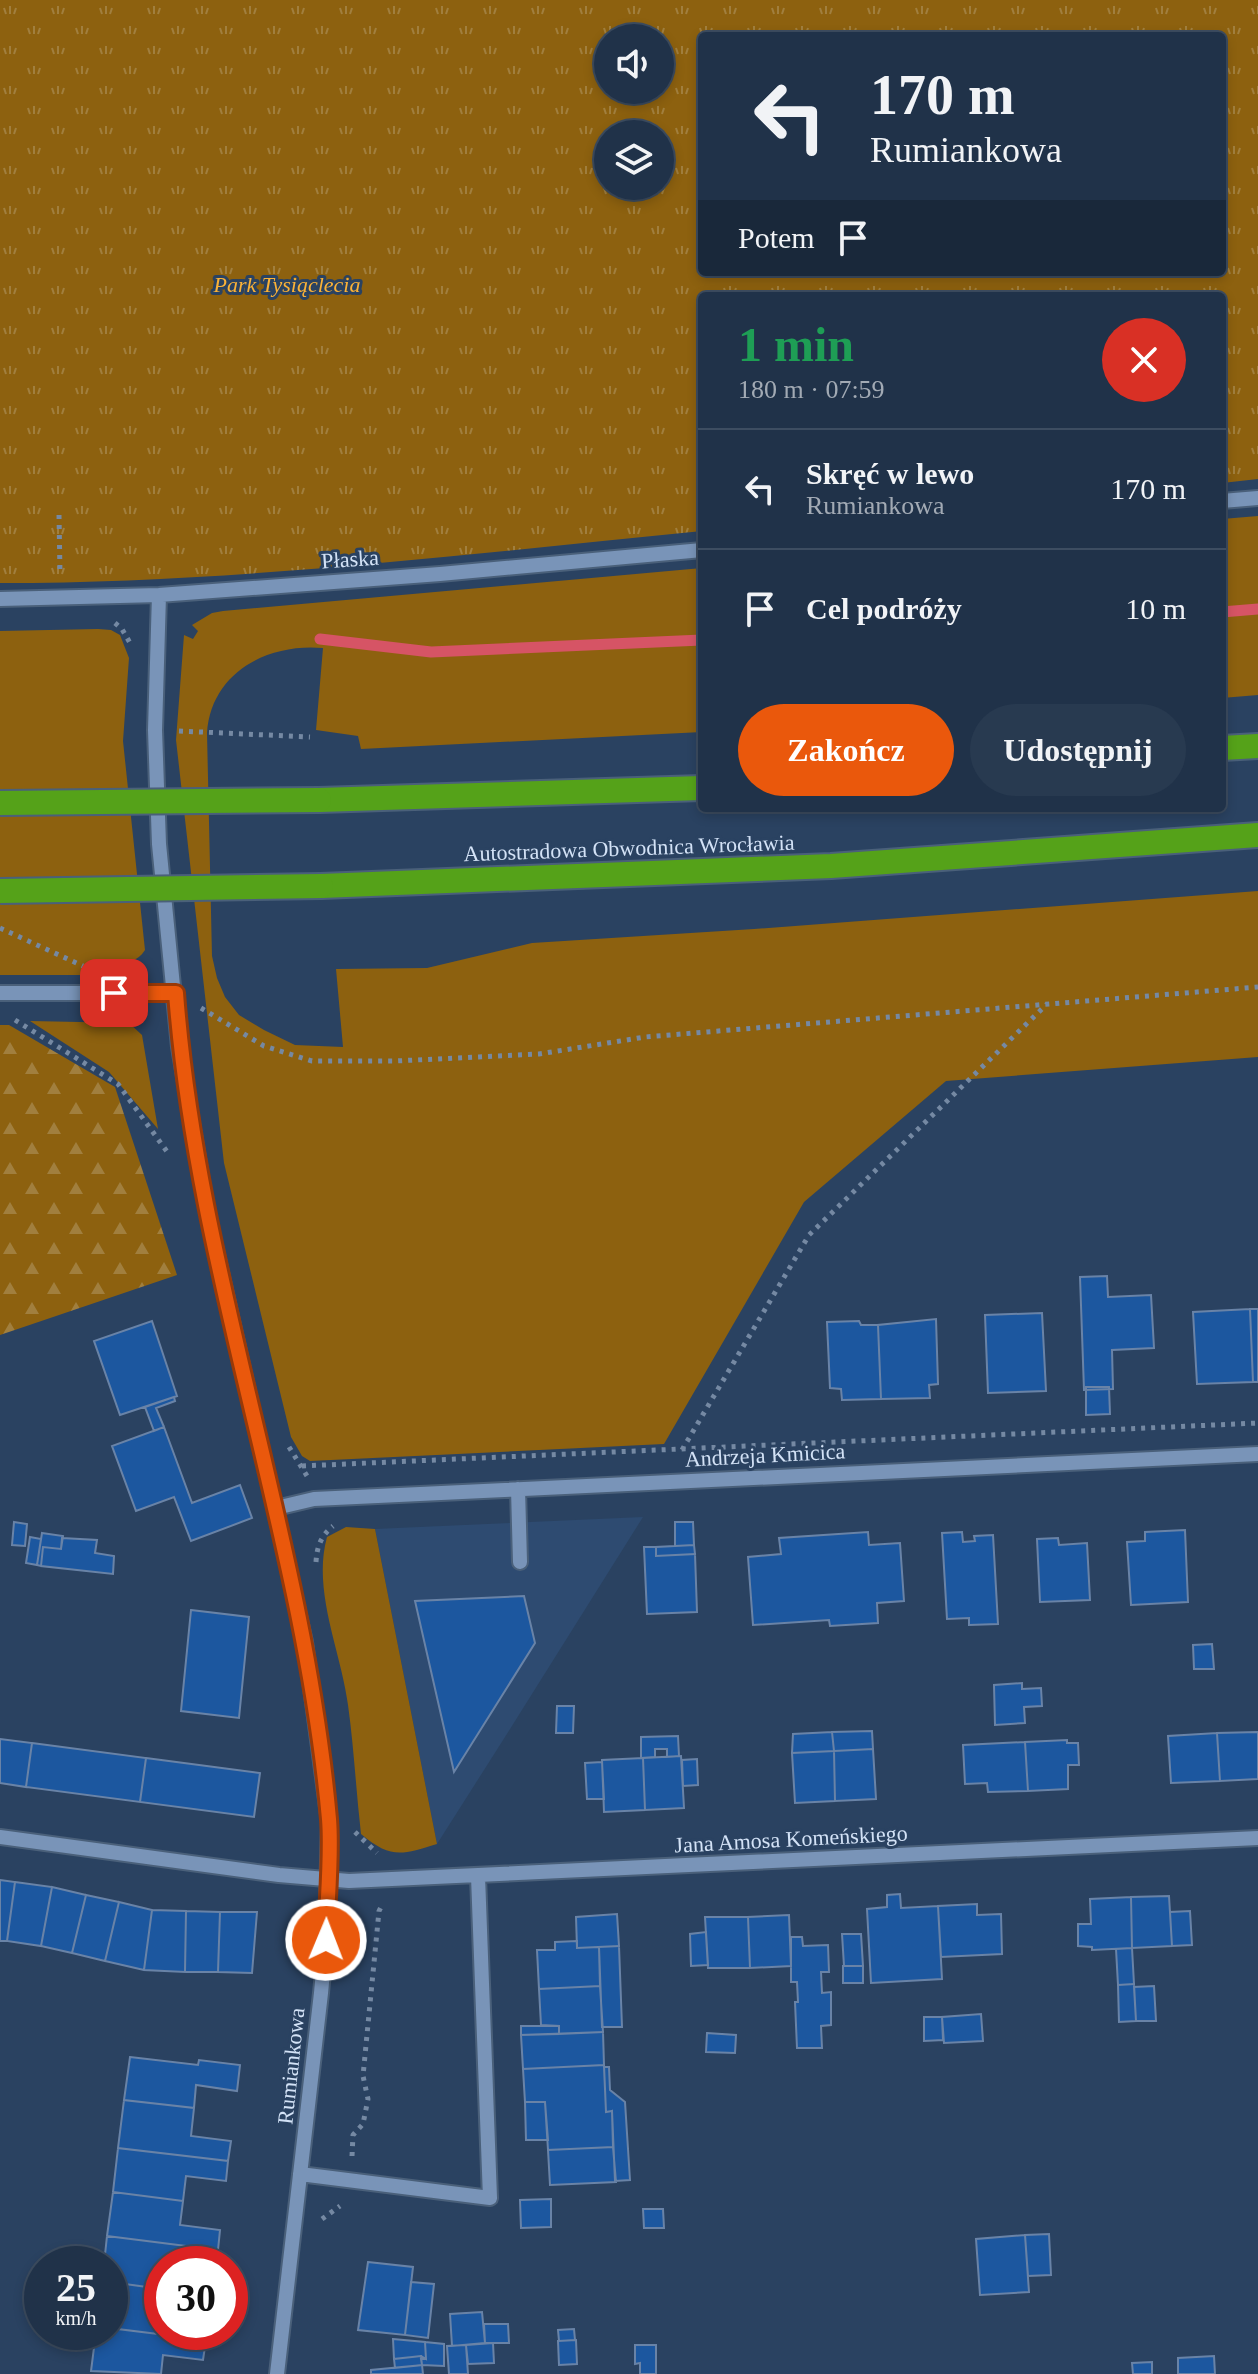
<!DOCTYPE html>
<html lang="pl">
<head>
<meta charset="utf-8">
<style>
	:root { --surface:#203249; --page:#283a50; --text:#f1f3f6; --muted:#a2aab4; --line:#3d4d61; --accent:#ea580c }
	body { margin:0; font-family:"Times New Roman",serif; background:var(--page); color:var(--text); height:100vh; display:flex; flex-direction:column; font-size:30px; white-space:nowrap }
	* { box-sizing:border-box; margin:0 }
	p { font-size:26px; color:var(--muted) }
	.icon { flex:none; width:44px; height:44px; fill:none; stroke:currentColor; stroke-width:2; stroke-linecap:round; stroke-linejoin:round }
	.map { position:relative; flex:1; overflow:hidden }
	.sheet { position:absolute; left:698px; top:292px; width:528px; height:520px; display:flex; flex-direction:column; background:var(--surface); border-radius:8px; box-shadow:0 4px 12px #0003,0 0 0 2px var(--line) }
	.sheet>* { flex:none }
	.hud { position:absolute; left:698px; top:32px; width:528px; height:244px; border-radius:8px; box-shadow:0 4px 12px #0003,0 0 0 2px var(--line); background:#203249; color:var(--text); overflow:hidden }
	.fabs { position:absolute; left:594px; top:24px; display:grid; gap:16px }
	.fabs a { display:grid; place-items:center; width:80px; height:80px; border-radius:50%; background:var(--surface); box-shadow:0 4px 12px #0003,0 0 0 2px var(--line); font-size:40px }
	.speed { position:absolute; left:24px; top:2246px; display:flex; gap:16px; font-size:40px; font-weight:700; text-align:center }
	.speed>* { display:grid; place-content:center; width:104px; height:104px; border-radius:50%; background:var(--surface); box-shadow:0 4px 12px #0003,0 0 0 2px var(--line); line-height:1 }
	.speed small { font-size:20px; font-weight:400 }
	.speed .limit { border:12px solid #d22; background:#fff; color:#111 }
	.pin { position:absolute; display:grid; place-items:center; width:68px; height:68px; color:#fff; margin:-34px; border-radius:16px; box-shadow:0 4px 12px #0006 }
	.me { position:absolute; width:88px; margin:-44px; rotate:1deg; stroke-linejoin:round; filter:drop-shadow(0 0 6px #0008) }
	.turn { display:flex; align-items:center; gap:28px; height:168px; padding:0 40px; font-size:36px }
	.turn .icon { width:104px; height:104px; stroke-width:2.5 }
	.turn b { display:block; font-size:56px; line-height:68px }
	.then { display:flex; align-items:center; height:76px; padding:0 40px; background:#0003; gap:16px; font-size:30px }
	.round { display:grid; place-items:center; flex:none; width:84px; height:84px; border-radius:42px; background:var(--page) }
	.head { display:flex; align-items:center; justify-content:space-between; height:136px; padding:0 40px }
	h1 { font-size:48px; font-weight:700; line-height:60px; color:#1e9e55 }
	.primary-button { display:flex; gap:16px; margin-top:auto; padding:16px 40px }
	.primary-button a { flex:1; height:92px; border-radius:48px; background:var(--accent); color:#fff; font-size:32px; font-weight:700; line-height:92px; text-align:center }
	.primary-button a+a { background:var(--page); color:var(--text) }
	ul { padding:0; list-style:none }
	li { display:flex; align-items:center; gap:24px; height:120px; padding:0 40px; border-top:2px solid var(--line) }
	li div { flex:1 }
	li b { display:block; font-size:30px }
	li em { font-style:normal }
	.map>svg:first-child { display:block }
	.built { fill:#2e4b71 }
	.green { fill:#8d610f }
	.forest { fill:url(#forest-firs) }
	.park { fill:url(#park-tufts); fill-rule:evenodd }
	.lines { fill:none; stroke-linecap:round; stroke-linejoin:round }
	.stream { stroke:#d65465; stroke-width:11 }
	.building { fill:#1c579f; stroke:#6983a7; stroke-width:2 }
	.minor-casing { stroke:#4a607a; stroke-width:18 }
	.highway-casing { stroke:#4a607a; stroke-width:28 }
	.path { stroke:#7589a3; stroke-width:5; stroke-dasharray:4 6; stroke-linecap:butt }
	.minor { stroke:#7994b8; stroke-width:14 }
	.highway { stroke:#55a219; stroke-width:24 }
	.highway-bridge-casing { stroke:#4a607a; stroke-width:28; stroke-linecap:butt }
	.highway-bridge { stroke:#55a219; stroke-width:24 }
	.route-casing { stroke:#983908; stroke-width:20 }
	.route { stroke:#ea580c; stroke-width:14 }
	.labels { text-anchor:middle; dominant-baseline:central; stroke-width:6; stroke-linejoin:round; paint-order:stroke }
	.park-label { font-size:22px; font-style:italic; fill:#fbb237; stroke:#2a4261 }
	.street-label { font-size:22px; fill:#d3e2f6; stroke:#2a4261 }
</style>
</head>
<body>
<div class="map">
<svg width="1258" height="2374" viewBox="0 0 1258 2374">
	<defs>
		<pattern id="forest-firs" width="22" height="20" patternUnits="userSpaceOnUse" patternTransform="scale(2)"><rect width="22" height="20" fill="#8d610f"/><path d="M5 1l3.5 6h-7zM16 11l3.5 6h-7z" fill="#a17f3e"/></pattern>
		<pattern id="park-tufts" width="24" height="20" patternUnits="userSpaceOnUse" patternTransform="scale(2)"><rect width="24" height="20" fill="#8d610f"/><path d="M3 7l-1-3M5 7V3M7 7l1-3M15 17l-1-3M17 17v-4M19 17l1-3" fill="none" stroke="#a17f3e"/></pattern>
	</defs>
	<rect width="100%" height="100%" fill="#2a4261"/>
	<path class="built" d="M643,1517l-138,220 -68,107 -62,-315z"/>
	<path class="green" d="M1258,516v179l-36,3v-179z
		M702,568v164l-341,17 -3,-13 -42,-6 7,-82c-55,-5 -112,24 -116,85l5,223 5,22 8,19 14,18 25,15 31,15 48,2 -7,-78 91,-1 105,-25 222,-14 504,-38v166l-312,24 -142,121 -140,242 -354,17 -8,-5 -11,-19 -67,-274 -48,-423 8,-105 9,4 5,-8 -6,-6 20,-12 11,-2z
		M98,629l13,1 9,5 9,23 -6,83 22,209c-10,16 -27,13 -43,13l-1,12h-101v-344z
		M30,1021l99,2 13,12 16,94 -49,-57z
		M346,1527l29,2 62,315c-36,11 -46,15 -76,-10 -5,-43 -7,-86 -13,-129 -7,-54 -36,-114 -21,-168z"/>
	<path class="forest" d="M0,1025h9l106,62 62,188 -177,60z"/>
	<path class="park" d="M0,0h1258v479l-36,4v-187h-520v235c-233,23 -467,52 -702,52zM702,36h520v236h-520zM608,38h52v52h-52zM608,134h52v52h-52z"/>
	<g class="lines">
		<path class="stream" d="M1222,612l36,-3
			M320,639l111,13 271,-12"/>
	</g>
	<path class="building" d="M1107,1276l1,21 43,-2 3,53 -42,2 1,39 -29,1 -4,-113z
		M1250,1309h8v73h-5z
		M1250,1309l3,73 -56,2 -4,-72z
		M1042,1313l4,78 -58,2 -3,-78z
		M936,1319l2,65 -9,1 1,13 -49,1 -3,-74z
		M152,1321l25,75 -57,19 -26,-74z
		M859,1321l2,4h17l3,74 -39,1 -1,-11 -11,-1 -3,-66z
		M1086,1387h23l1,27 -24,1z
		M174,1397l1,4 -19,7 8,19 -10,4 -9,-24z
		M164,1427l28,76 48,-18 12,33 -61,23 -17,-44 -38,14 -24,-65z
		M14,1522l13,2 -2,22 -13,-1z
		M675,1522h18l1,23 -19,1z
		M1185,1530l3,72 -57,3 -4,-63 18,-1v-9z
		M868,1532l1,13 31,-2 4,58 -27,2 1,20 -48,3 -1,-6 -76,5 -5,-68 33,-3 -2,-16z
		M962,1532l1,10 12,-1 -1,-5 19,-1 5,89 -29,1v-7l-22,1 -5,-86z
		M42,1533l21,3 -2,13 -18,-2 -2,19 -4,-1z
		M30,1537l11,2 -4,26 -11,-2z
		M62,1538l35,2 -2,13 19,3 -1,18 -72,-8 2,-19 18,2z
		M1058,1538l1,7 28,-2 3,57 -50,2 -3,-63z
		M694,1545l1,9 -39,2v-9z
		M644,1547h12v9l39,-2 2,58 -50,2z
		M524,1596l11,47 -81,129 -39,-171z
		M191,1610l58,7 -10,101 -58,-7z
		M1212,1644l2,25h-20l-1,-24z
		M1022,1683v6l19,-1 1,18 -18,1 1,16 -30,2 -1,-40z
		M557,1706h17l-1,27h-17z
		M872,1731l1,18 -39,2 -2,-19z
		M832,1732l2,19 -42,2 1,-19z
		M1258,1732v47l-38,2 -3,-48z
		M1217,1733l3,48 -49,2 -3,-47z
		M678,1736l1,20 -12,1v-8h-12v8l-14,1v-21z
		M0,1739l32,4 -6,44 -26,-4z
		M1067,1740v3h11l1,22h-11v24l-40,2 -3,-49z
		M1025,1742l3,49 -40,1 -1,-9 -22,1 -2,-39z
		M32,1743l114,15 -6,44 -114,-15z
		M873,1749l3,50 -41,2 -1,-50z
		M834,1751l1,50 -40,2 -3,-50z
		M681,1756l3,52 -39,2 -2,-52z
		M146,1758l114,15 -6,44 -114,-15z
		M643,1758l2,52 -41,2 -2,-52z
		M697,1759l1,26 -15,1 -1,-26z
		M602,1762l2,37h-17l-2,-36z
		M0,1880l15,2 -8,59h-7z
		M15,1882l37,5 -11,59 -34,-5z
		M52,1887l34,8 -14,58 -31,-7z
		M900,1894l1,14 37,-2 4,73 -71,4 -4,-74 20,-2v-12z
		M86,1895l33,7 -14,59 -33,-8z
		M1169,1896l3,50 -40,2 -1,-51z
		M1131,1897l1,51 -40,2v-3l-14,-1v-22h13l-1,-25z
		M119,1902l33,8 -8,60 -39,-9z
		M977,1904v11l24,-1 1,40 -61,3 -3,-51z
		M152,1910l34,1 -1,61 -41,-2z
		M186,1911l34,1 -2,60h-33z
		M1190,1911l2,34 -20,1 -2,-34z
		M220,1912h37l-5,61 -34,-1z
		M617,1914l2,32 -42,2 -1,-31z
		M789,1915l2,51 -41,2 -2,-51z
		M705,1917h43l2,51h-42z
		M706,1932l2,33 -17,1 -1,-32z
		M842,1934h19l2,32h-19z
		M791,1937h11l1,9 25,-1 1,27h-8l1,21 9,-1v33l-10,1 1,22h-25l-2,-46h3l-1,-20h-6z
		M577,1941v7l22,-1 1,39 -61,3 -2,-39h18v-8z
		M619,1946l3,81h-20l-3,-80z
		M1132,1948l2,36 -16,1 -2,-36z
		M843,1966h20v17h-20z
		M1134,1984l2,37 -17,1 -1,-37z
		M600,1986l3,46 -44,2v-8l-18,-1 -2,-36z
		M1154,1986l2,35h-20l-2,-34z
		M981,2014l2,27 -39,2 -2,-26z
		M924,2017h18l1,23 -19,1z
		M521,2026h38v8l-38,1z
		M603,2032l1,33 -81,4 -2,-34z
		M707,2033l29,2 -1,18 -29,-1z
		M130,2057l68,8 1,-5 41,5 -3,26 -41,-6 -2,23 -70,-8z
		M604,2065l2,47 6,-1 1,36 -65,3 -3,-48h-20l-2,-33z
		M604,2067h5l1,23 15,12 5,78 -15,1 -3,-70 -6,1z
		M124,2100l70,8 -3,28 40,5 -3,20 -110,-13z
		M525,2102h20l3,38h-22z
		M613,2147l3,35 -66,3 -2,-35z
		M118,2148l110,13 -2,20 -40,-5 -3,25 -70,-9z
		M113,2192l70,9 -3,24 40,5 -2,20 -111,-14z
		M551,2199v28l-30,1 -1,-28z
		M643,2209h20l1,19h-20z
		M1049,2234l2,41 -23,1 -3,-41z
		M1025,2235l4,57 -49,3 -4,-56z
		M107,2236l111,14 -2,14h-54v25l-52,-7v-18h-6z
		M368,2262l45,5 -8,68 -47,-5z
		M110,2282l52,7v43h45l-1,8 -96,-12z
		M411,2282l23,2 -6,54 -23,-3z
		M482,2312l3,31 -33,3 -2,-32z
		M484,2324h24l1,19h-24z
		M110,2328l96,12 -3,20 -40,-5 -2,19 -70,-3 5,-39h14z
		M574,2329l1,11 -16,1 -1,-11z
		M393,2339l32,3 1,17 -5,-3 -27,3z
		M576,2340l1,24 -18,1 -1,-24z
		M425,2342l19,2v22l-22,-1 -1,-6h5z
		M493,2343l1,20 -26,1 -2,-19z
		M466,2345l2,29h-19l-2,-28z
		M635,2345h21v29h-16v-11l-5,1z
		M421,2356l1,9 -27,3 -1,-9z
		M1214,2356l1,18h-37v-16z
		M1152,2362v12h-19l-1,-11z
		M422,2365l1,9h-52v-4z"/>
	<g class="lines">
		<defs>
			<path id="minor" d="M1222,501l36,-3
				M159,595l-4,135 4,114 20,203 28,164 98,431 24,180 -3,118 -5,53 -44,381
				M0,599l159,-4 281,-21 262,-24
				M0,993h176
				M518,1489l2,73
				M276,1508l38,-9 944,-45
				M0,1837l279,38 70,6 909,-43
				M300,2174l190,24 -12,-322"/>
			<path id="highway" d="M1222,748l36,-2
				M319,800l383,-12
				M321,886l510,-20 427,-31"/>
		</defs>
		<use href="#minor" class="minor-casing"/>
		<use href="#highway" class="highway-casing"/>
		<path class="path" d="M59,515l1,59
			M115,623l7,6 8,14
			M179,731l131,6
			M0,928l83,38
			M201,1008l63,38 48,15h83l144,-7 106,-17 613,-50
			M15,1020l103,64 50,69
			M289,1447l18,29
			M682,1450l127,-215 238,-231
			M302,1466l956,-43
			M316,1562c1,-16 5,-26 17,-36
			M355,1832l22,21
			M352,2156l1,-21 10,-11 5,-25 -5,-23 16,-165 3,-6
			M322,2219l18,-13"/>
		<use href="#minor" class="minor"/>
		<use href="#highway" class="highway"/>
		<defs>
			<path id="highway-bridge" d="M0,803l319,-3
				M0,891l321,-5"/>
		</defs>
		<use href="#highway-bridge" class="highway-bridge-casing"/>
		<use href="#highway-bridge" class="highway-bridge"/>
	</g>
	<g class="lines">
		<defs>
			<path id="route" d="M114,993h62c21,280 128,546 153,826 3,36 -2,83 -3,121"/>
		</defs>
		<use href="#route" class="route-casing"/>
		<use href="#route" class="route"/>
	</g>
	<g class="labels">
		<g class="park-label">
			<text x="287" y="284">Park Tysiąclecia</text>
		</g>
		<g class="street-label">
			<text transform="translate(350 559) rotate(-4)">Płaska</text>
			<text transform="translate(629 848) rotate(-2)">Autostradowa Obwodnica Wrocławia</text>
			<text transform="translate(765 1455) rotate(-3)">Andrzeja Kmicica</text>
			<text transform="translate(791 1839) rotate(-3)">Jana Amosa Komeńskiego</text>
			<text transform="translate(291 2066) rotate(-84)">Rumiankowa</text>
		</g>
	</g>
</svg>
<div class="fabs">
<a><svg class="icon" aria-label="sound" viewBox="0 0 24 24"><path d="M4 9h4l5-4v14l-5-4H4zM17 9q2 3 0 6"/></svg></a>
<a><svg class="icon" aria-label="layers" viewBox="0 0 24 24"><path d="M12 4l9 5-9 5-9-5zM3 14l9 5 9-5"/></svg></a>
</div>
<div class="speed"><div>25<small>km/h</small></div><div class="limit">30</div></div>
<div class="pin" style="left:114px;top:993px;background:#d93025"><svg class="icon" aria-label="arrive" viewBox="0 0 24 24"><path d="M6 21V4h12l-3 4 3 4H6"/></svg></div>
<svg class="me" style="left:326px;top:1940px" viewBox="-20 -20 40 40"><circle r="17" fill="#ea580c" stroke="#fff" stroke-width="3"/><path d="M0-11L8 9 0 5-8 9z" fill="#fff"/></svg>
<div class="hud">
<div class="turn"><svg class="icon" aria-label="left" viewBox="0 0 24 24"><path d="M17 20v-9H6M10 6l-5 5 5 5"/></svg><div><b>170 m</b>Rumiankowa</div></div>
<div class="then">Potem<svg class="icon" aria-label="arrive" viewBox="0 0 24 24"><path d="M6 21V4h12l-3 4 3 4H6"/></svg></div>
</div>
<section class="sheet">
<div class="head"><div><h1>1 min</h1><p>180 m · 07:59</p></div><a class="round" style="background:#d93025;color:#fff"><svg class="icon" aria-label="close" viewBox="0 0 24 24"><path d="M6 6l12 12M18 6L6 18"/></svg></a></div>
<ul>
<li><svg class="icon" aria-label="left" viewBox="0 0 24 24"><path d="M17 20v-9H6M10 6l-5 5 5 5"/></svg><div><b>Skręć w lewo</b><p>Rumiankowa</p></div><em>170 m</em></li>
<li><svg class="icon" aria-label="arrive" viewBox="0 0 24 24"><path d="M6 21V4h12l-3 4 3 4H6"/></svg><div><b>Cel podróży</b></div><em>10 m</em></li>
</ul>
<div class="primary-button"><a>Zakończ</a><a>Udostępnij</a></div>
</section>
</div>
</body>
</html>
